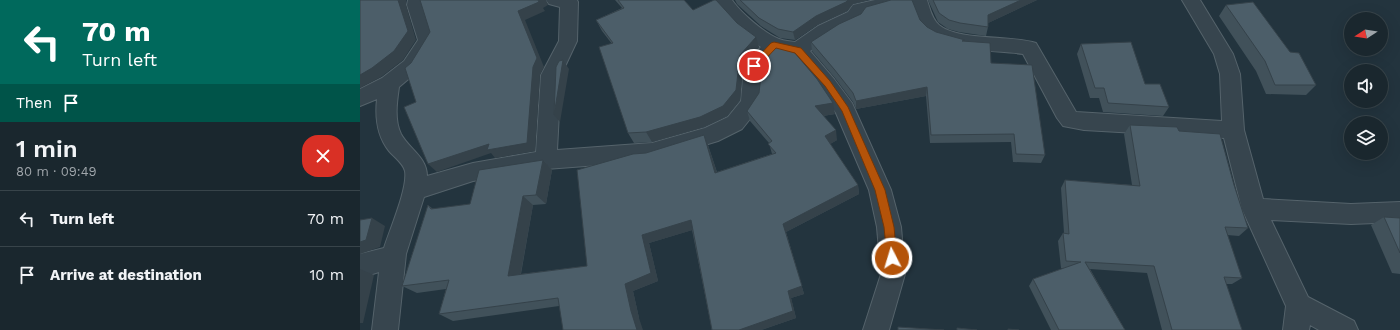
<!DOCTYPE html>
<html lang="en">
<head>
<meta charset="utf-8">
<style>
	:root { --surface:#1a272e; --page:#232f36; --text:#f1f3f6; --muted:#9fa5aa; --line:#38444a }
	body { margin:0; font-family:"Work Sans",sans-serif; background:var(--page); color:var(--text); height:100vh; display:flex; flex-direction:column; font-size:15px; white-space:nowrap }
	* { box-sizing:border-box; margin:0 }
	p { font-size:13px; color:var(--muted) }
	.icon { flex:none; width:22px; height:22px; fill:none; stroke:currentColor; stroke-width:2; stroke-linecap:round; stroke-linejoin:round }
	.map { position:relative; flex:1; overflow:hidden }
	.sheet { display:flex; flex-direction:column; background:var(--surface); width:360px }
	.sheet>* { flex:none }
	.guide { background:#00695c; color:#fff; overflow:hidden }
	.needle { width:26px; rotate:258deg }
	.controls { position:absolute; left:984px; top:12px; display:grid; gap:8px }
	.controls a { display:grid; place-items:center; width:44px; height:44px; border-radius:50%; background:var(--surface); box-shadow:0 4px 16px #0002,0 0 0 1px var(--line); font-size:20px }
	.pin { position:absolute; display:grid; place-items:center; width:34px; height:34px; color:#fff; margin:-17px; border:2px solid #fff; border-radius:50%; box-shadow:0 1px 4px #0007 }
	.me { position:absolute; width:44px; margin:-22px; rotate:355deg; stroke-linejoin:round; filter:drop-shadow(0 0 3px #0008) }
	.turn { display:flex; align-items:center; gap:14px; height:84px; padding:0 16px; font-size:18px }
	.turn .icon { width:52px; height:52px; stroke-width:2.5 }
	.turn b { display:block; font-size:28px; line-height:34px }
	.then { display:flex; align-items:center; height:38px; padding:0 16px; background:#0003; gap:8px; font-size:15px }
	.round { display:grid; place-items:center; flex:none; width:42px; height:42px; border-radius:16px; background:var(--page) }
	.head { display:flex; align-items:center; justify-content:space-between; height:68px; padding:0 16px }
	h1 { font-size:24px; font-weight:600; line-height:30px }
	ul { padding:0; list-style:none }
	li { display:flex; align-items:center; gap:12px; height:56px; padding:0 16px; border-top:1px solid var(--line) }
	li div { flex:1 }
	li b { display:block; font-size:15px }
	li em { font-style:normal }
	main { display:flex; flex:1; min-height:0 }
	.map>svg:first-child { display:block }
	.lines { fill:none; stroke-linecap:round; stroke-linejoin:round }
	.minor-casing { stroke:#55636b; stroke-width:2 }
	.minor { fill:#37454e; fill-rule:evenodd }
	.wall { fill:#41515a }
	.shaded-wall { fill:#35424a }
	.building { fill:#4c5e69; stroke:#35424a }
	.route { fill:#b45309; stroke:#753606 }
</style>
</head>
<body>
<main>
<section class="sheet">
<div class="guide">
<div class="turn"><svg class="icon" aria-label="left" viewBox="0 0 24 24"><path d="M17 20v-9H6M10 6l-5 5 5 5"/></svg><div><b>70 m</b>Turn left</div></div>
<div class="then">Then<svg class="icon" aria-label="arrive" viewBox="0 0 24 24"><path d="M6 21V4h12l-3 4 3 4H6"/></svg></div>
</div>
<div class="head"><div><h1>1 min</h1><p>80 m · 09:49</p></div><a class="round" style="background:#d93025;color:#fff"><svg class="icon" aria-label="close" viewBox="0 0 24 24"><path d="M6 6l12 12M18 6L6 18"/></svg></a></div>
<ul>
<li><svg class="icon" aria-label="left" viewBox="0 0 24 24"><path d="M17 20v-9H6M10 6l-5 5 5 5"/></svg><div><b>Turn left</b></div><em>70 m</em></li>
<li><svg class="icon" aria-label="arrive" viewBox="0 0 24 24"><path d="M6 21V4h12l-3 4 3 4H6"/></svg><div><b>Arrive at destination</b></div><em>10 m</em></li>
</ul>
</section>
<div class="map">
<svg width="1040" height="330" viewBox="0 0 1040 330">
	<rect width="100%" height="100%" fill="#23343e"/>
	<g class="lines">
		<defs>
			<path id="minor" d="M48,0h18l-1,5 12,36 -19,30 -19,16c-2,14 -5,33 2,47 8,15 26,23 26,42l46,-13 63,-11 5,-77 18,-34 1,-34 -11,-3 -3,-4h31l1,2 -1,39 -16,34 -4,75 95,-7 53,-15 23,-11 13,-16 3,-35 3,-5 14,-14c-19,-11 -36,-29 -47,-47h18c8,12 33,34 47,39 5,2 11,2 16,3l23,-16 30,-14 5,-7 22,-5h27l1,2 -3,4 -35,9 -4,7 -22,10 -29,19 24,28 18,24 39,87 10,37 4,47 -16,56h-26l18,-56 -4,-47 -8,-37 -33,-77 -16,-24 -28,-33 -14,-3 -14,15 -3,35 -3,6 -16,20 -24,12 -66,20 -106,8 -73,12 -49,16 -18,57 -8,76h-26l7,-58 -19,6v-24l24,-6c6,-19 24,-60 21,-77 -2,-8 -11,-14 -16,-20 -12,-15 -14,-33 -12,-52l-17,7v-17l22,-11 22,-17 14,-21 -11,-35z
				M549,0h18c3,9 5,19 12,25 19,16 72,10 97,18l40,69 146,9 -2,-47 -6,-20 -32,-54h18l33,54 7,20 4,56 19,69 88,5 49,-2v20l-49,2 -80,-4 37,77 46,24 4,9h-39l-9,-5 -1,5h-26l3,-24 -44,-97 -18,-71 -140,-8 -21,-4 -6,-8 -34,-64c-26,-4 -76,-2 -96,-19 -10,-8 -15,-23 -18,-35z"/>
		</defs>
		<use href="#minor" class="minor-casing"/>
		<use href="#minor" class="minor"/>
	</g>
	<path class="wall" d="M255,0h69l9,10 66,37 -16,18 -3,35 -13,16 -23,11 -52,15 -18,1 -6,-10 -16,-89 -10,-13 -6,-11 26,-12z
		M375,0h133l-15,4 -6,7 -30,14 -22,15 -15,-2 -19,-12 -24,-22z
		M568,0h109l-49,23v4l-2,9 -27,-4 -11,-3 -10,-7z
		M866,5l64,47 26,33 -10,10 -40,-1 -10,-23 -37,-55z
		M560,20l7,7 9,5 28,9 27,22 54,92 -4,8 -28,-1 -2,-20 -81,1 -4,-47 -70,13 -3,-7 -18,-24 -23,-27 -1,-9z
		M721,44l64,40 24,23 -6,9 -60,-4 -4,-14h-9l-13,-44z
		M387,111l88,3 -12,2 14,24 -7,4 28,41 1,9 -73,38 18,62 -13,4 5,20 -35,12h-49l-20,-100 -43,13 9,38 -25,10 6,27 -80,-12 -106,15 -14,-7 7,-25 -29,4 -15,-7 26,-81 5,4 37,-5 73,-44 9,10 -6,34 -13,1 -12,69 66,-8 59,-113 58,-18 4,10 9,27 55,-18 -3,-11 -19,-22z
		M770,125l49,6 55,54 14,43 -9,8 -12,-1 15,43 -10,6h-6l16,46h-80l-15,-57 -57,-4 35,61h-74l-22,-44 4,-7 31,-11h-3l-3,-27 5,-8h1l-3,-45 4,-8 67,5 -8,-51z
		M1024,217l16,1v56l-8,-1 -21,-48z"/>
	<path class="shaded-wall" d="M38,0h8v5l10,35 -13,20 -22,17 -21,11v-13z
		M178,0h8l2,5 -5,3 2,3 -20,9 19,47 -4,8 -5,76 -40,7 -4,-5 -54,19 -9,-8 105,-97 -15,-56z
		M488,0h20l-15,4 -6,7 -30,14 -22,15 -2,-8 23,-16z
		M661,0h16l-51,24 2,-9z
		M396,37l3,10 -16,18 -3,35 -13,16 -23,11 -52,15 -6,-10 94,-77z
		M203,60l6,9 -9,53 -6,-7z
		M567,87l-1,9 -70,13v-8z
		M473,103l2,11 -19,3 -1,-11z
		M476,130l1,10 -10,6 -2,-10z
		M344,135l4,10 12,37 -5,-9z
		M183,160l9,10 -6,34 -10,-9z
		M498,185l1,9 -73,38 18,62 -13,4 5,20 -35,12h-22l44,-106z
		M163,196l10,9 -14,78 -11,-7z
		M12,218l13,8 -5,21 -20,7v-12z
		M331,220l5,9 -47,14 9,38 -25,10 6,27 4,12h-6l-6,-19 -6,-27 17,-49z
		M0,269l14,6 -11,48h-3z"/>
	<path class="building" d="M0,0h38l10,31 -14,20 -22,17 -12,7z
		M60,0h118l1,2 -21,9 19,47 -4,9 -6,76 -40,7 2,-6 -61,20 -24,-57 12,-5 -11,-34 6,-5 19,-31z
		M258,0h66l9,10 21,-10h2l21,23 19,14 -16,18 -4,35 -13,16 -23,11 -54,15 -18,1 -29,-86 14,-4 -17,-23 28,-12z
		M380,0h108l-2,2 -30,14 -23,16 -15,-3 -19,-11z
		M531,0h21l8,20 7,7 9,5 29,8 -3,1 28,2 1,20 41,2 13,90 -29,-1 -2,-20 -83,1 -4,-48 -71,14 -3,-8 -19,-24 -23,-27 28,-18 22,-10 5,-7z
		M573,0h88l-33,15v12l-28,-4 -11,-3 -10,-7z
		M893,2l37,50 9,1 17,32h-41l-10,-24 -39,-56z
		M771,42l14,42h15l9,23 -61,-4 -4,-15h-9l-14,-44z
		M416,43l13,3 28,33 16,24 -18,3 21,24 -11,6 33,49 -75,39 19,62 -14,5 5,20 -54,19h-27l-21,-110 -49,15 9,38 -26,11 6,27 6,19h-74l-5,-32 -119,16 10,-34 -47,6 26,-81 3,4 39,-5 9,-34 64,-10 -7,35 -13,1 -15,80 79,-10 -10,-96 56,-16 13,-1 58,-18 11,38 61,-20 -8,-9 4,-3 -25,-30 12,-18 4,-35z
		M203,60l-9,55 2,-48 3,-6z
		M770,125l47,2 2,4 41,3 14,51 14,43 -23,-1 17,51 -18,-1 18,53h-70l-18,-64 -69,-4 40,68h-66l-26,-51 48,-17 -15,-1 -3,-28 6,1 -4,-54 75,6z
		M1024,217l16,1v35z
		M12,218l-6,22 -6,2v-22z
		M538,327l46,3h-46z
		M597,328l20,2h-20z
		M648,329l11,1h-11z"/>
	<path class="route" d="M414,42l27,6 29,33 18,26 37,83 9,37 3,31 -2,3 -3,2 -4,-2 -1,-3 -3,-31 -9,-37 -33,-79 -17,-25 -30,-33 -19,-5 -19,20h-6v-4l20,-21z"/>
</svg>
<div class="controls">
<a><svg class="needle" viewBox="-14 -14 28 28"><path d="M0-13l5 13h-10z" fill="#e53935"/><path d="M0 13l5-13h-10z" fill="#9fa5aa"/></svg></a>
<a><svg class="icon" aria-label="sound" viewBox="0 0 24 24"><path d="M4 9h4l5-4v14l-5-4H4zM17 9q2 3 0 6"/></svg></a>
<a><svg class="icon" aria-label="layers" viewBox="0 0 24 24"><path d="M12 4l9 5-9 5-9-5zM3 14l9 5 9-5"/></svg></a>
</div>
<div class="pin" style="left:394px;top:66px;background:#d93025"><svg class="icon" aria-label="arrive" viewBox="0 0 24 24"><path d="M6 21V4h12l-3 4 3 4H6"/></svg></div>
<svg class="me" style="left:532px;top:258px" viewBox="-20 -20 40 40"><circle r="17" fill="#b45309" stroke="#fff" stroke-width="3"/><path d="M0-11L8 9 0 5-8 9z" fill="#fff"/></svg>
</div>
</main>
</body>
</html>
